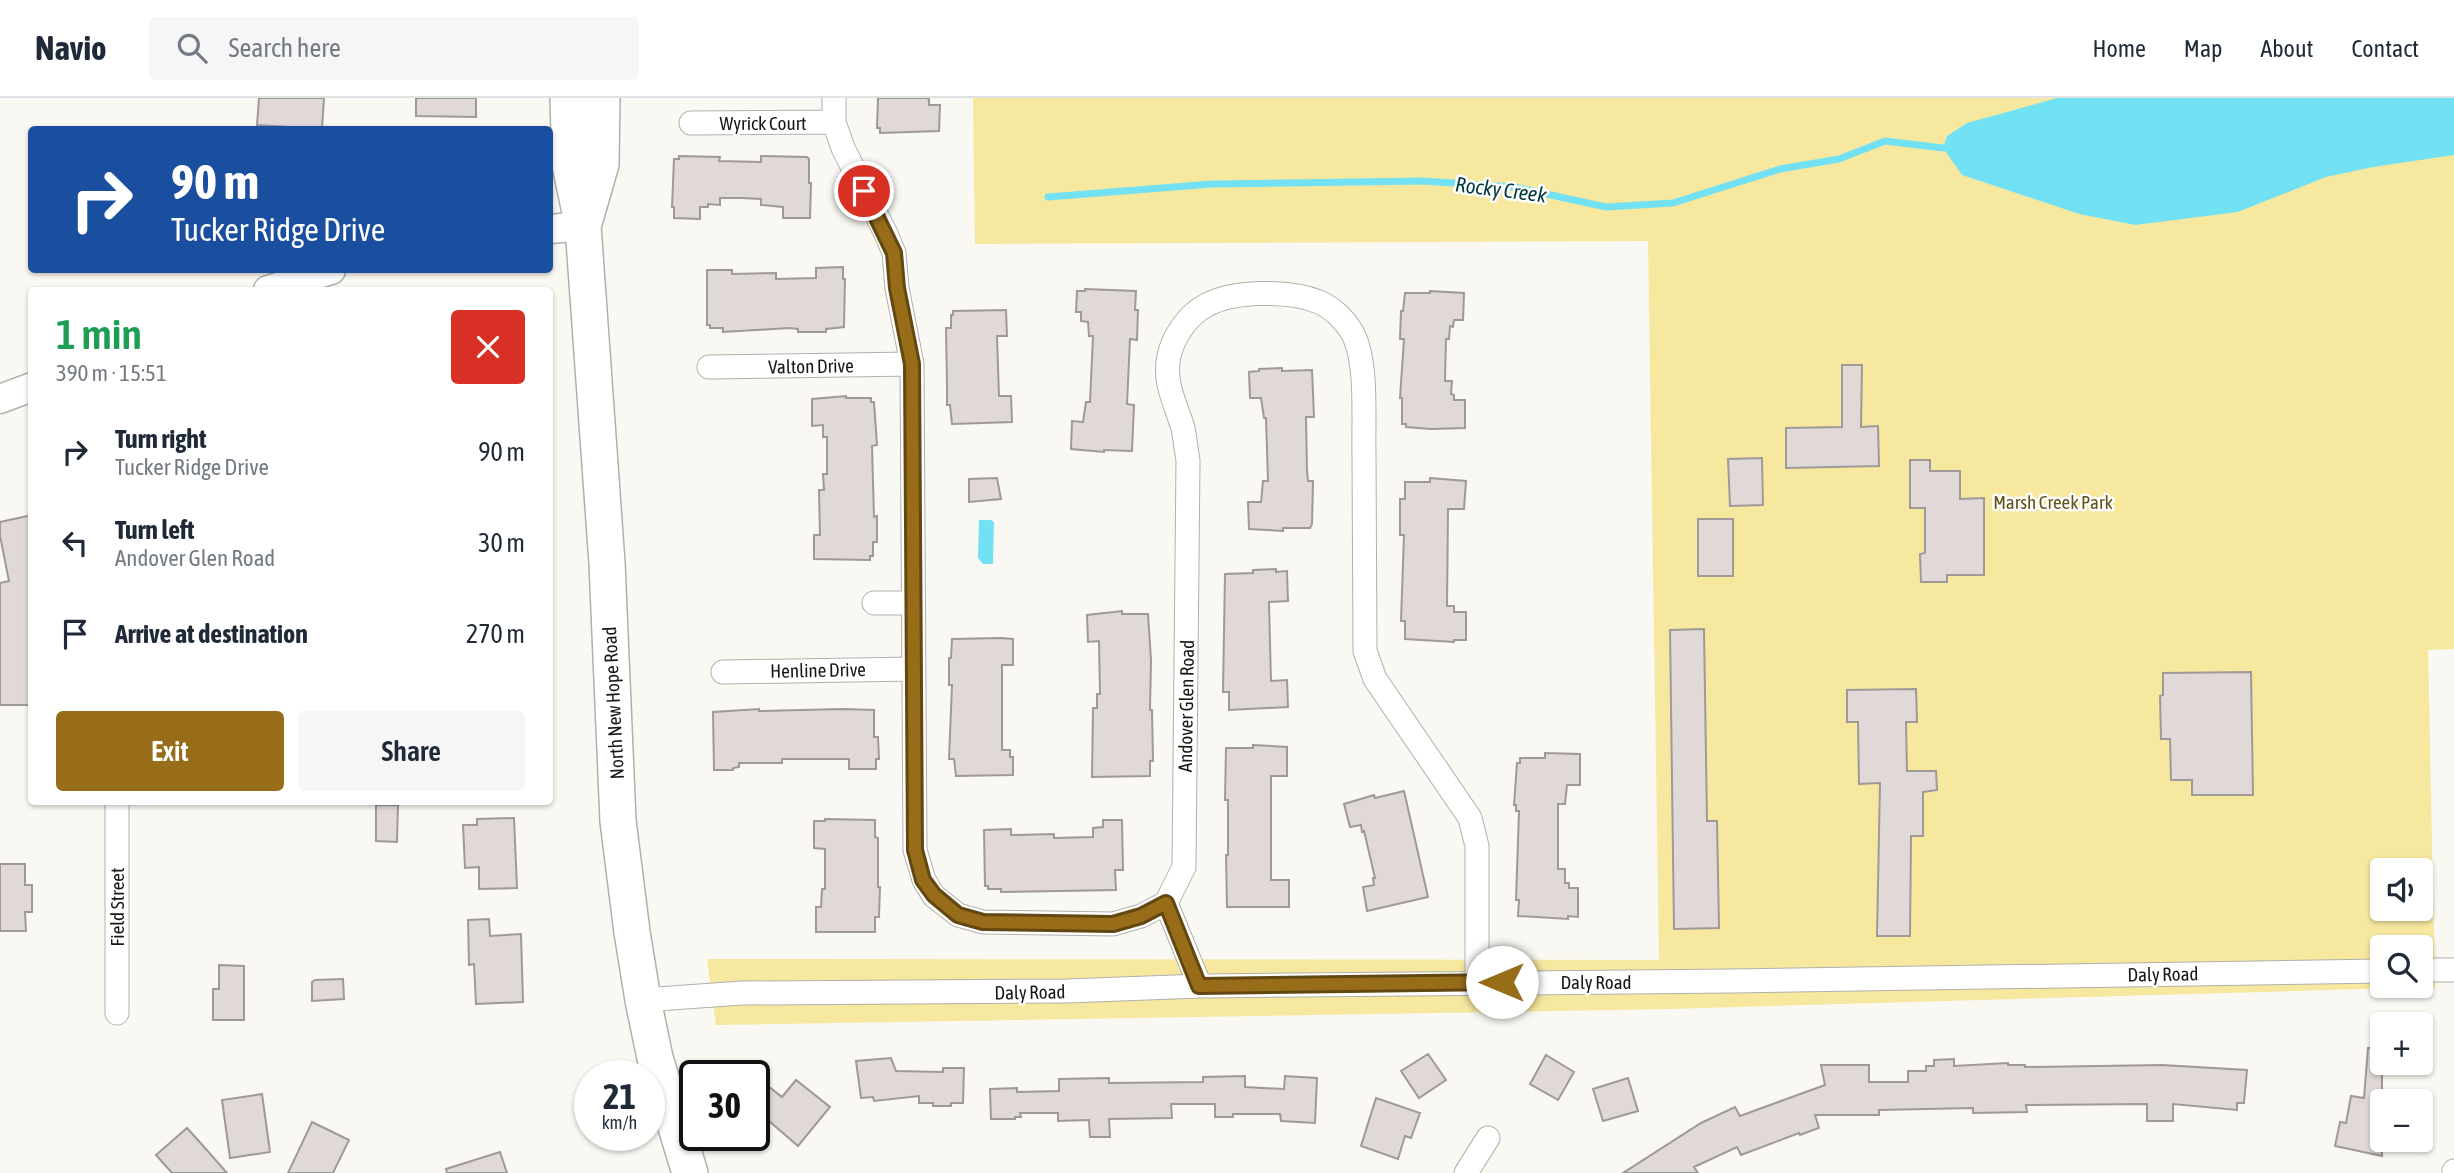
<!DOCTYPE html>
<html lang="en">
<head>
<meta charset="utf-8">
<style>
	:root { --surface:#fff; --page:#f6f6f7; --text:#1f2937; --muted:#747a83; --line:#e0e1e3; --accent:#976d1a }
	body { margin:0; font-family:"Asap Condensed",sans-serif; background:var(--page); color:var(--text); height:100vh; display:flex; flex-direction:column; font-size:26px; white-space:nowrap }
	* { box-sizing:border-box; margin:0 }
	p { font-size:23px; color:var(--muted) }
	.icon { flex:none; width:38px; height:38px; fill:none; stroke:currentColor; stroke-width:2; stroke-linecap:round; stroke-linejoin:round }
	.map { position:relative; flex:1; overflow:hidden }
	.sheet { position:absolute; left:28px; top:189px; width:525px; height:518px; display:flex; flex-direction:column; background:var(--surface); border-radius:7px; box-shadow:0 2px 5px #0004 }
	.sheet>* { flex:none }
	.guide { position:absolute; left:28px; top:28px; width:525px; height:147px; border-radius:7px; box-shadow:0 2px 5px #0004; background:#1a4fa0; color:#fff; overflow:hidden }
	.controls { position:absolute; left:2370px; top:760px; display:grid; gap:14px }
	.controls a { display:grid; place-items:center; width:63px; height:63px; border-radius:7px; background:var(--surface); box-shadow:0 2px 5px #0004; font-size:35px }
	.speed { position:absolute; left:574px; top:962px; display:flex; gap:14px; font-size:35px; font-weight:700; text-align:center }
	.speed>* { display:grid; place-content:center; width:91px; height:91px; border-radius:50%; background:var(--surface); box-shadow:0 2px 5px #0004; line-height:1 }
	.speed small { font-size:18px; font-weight:400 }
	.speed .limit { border:4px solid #111; border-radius:10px; background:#fff; color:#111 }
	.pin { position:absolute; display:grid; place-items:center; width:60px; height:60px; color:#fff; margin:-30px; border:4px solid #fff; border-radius:50%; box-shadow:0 2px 7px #0007 }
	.me { position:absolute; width:77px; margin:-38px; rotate:270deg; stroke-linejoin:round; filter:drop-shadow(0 0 5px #0008) }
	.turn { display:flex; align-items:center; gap:24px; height:147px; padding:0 28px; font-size:32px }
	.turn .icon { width:91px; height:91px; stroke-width:2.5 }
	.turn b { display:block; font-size:49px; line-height:60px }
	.round { display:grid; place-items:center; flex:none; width:74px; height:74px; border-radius:7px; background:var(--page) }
	.headline { display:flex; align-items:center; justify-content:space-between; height:119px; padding:0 28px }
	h1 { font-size:42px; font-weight:600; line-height:52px; color:#1e9e55 }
	.primary-button { display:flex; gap:14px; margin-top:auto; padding:14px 28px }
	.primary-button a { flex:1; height:80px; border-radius:7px; background:var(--accent); color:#fff; font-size:28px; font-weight:600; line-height:80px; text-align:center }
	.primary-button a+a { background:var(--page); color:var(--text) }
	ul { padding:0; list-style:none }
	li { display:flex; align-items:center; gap:21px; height:91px; padding:0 28px }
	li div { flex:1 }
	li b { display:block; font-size:26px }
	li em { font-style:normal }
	header { display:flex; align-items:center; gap:42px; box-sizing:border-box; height:98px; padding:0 35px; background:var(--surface); border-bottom:2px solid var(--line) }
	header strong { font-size:33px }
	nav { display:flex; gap:38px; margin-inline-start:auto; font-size:24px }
	.search { width:490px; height:63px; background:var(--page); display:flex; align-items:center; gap:18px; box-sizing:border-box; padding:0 24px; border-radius:7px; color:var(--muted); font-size:26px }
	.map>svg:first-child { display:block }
	.green { fill:#f7e8a0; fill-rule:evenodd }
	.water { fill:#73e1f4 }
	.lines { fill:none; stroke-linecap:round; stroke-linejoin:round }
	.stream { stroke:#73e1f4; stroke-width:7 }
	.building { fill:#e0d9d7; stroke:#9f9997; stroke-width:2 }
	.minor-casing { stroke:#b1b0ab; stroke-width:25 }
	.tertiary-casing { stroke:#b1b0ab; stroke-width:31 }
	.primary-casing { stroke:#b1b0ab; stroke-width:38 }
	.minor { stroke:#fff; stroke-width:23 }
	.tertiary { stroke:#fff; stroke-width:28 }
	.primary { stroke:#fff; stroke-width:35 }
	.route-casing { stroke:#624711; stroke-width:18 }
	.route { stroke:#976d1a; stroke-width:12 }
	.labels { text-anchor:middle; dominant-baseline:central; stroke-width:5; stroke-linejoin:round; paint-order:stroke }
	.street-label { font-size:19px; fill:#181716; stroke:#fff }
	.park-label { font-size:19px; fill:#5f5315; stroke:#fff }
	.water-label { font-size:21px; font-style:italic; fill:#013840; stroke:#fff }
</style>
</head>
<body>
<header>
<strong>Navio</strong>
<div class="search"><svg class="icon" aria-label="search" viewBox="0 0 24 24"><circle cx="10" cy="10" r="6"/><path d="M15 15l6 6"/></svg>Search here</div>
<nav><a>Home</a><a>Map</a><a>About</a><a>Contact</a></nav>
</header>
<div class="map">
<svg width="2454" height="1075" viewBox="0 0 2454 1075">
	<rect width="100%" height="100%" fill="#f9f8f2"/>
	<path class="green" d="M973,0h1481v551l-26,1 7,337 -767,22 -952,16 -9,-66 952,1 -11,-719 -673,3zM2382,772h38v38h-38zM2382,849h38v38h-38z"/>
	<path class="water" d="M2057,0h397v57l-81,12 -47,10 -88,35 -103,13 -56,-11 -117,-39 -19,-27 4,-12 20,-13z
		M979,422h12l3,2 -1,42h-10l-5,-6z"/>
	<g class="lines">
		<path class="stream" d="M1048,99l164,-13 211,-3 91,6 92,20 67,-4 107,-34 59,-10 46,-18 58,7"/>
	</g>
	<path class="building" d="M259,0h65l-2,31 -65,-4z
		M416,0h60v19l-60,-1z
		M878,0h48l3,1v6h11l-1,26 -59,2v-5h-3z
		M679,58l41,1 -1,4 42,1v-6l46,1 2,2v24h2l-1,35h-27v-11l-22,-2v-6l-19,-1h-22v7l-12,-1v3h-8v12l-26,-1v-11h-2l2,-48h5z
		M843,169v12h2l-1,48 -18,2v3h-28v-3l-9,-1 -66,4v-4h-13v-3h-3v-55h25v4l44,-1v6l40,-1v-10z
		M1085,191l51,2 -1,19h3l-1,30 -7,-1 -3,65 7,1 -2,46 -28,-1v2l-33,-3 1,-28 11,1 3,-20h4l3,-66h-4l-1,-14 -7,-1v-9h-5l1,-21h8z
		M1430,193l34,2 -1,27h-9l-1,7 -3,-1 -1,13h-3l-1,42h7l-1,13 3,1v5h11v28l-34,1 -25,-2v-3h-4v-26h-2l4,-59h-4l1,-28h2l2,-18h25z
		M1006,212l1,26h-10l2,60h12l1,26 -60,2 -2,-19h-3v-19l-1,-58h5v-13h2v-4z
		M1842,267h20l-1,62 17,-1 1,40 -93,2v-40l56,-1z
		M1282,270v3l30,-1 2,47h-8l1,53 1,11h5l-1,43 -2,4h-27v3l-34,-2 -1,-27h13l2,-21h5l-2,-63h-2l-3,-20h-11l-1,-26 10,-1v-2z
		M846,298v2h25v4h3l3,43 -5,1 2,71 3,-1v26h-4v14h-3v4l-56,-1v-24h6l-1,-45h5l-1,-16h4v-37h-4v-12l-11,1v-27z
		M1762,360l1,47 -33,1 -2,-47z
		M1910,362h20v11h30v28l24,-1v77h-37v7h-26l-1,-28 5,-1v-45h-15z
		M997,380l4,21 -32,3v-23z
		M1430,380l36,3 -2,28h-16l-1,97h7v6h12v28h-12v2l-49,-3v-18h-4l3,-86h-4v-36h5v-17h25z
		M32,417v190h-32v-122l9,-2 -9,-45v-14z
		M1698,421h35v57h-35z
		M1276,471v3l11,-1 1,30 -19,1 2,79 16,-1 1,27 -59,3v-18h-6l2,-118 28,-1v-3z
		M1122,513v3h26l3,46 -1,50h2l1,51h-3v15l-58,1 1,-69h4v-14h3l-1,-53 -11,1 -1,-27z
		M1704,531l3,192h10l2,107 -45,1 -4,-299z
		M1001,540l12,1v26h-11v85h8v7h3v18l-57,1 -2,-17h-5l3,-74h-3v-27h2l1,-19z
		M2251,574l2,123h-61v-15h-21l-1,-41h-9l-1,-43 3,-1v-22z
		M1916,591l1,33h-11l1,49h29l1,19 -14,2v44h-12l-1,100h-33l3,-153 -21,1 -1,-62h-11v-32z
		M759,611v2l84,-2 31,1v27h4l1,22h-3v10h-27v-10h-67v4h-43v4l-6,1v2h-19l-1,-58z
		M1253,647l34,2v29h-16v104h18v27h-62l-1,-52h2v-55h-3l1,-52h27z
		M1545,655l35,1v31h-13l-2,19h-7v65h7v14h4v5h9v29l-10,-1v3l-50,-3 1,-16h-3l3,-89h-3v-6h-2l3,-42h3v-5h25z
		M1404,693l24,106 -61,14 -4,-24 11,-2 -1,-7h2l-11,-47 -2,1 -1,-7 -11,2 -6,-23 30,-9 1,3z
		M376,707h22l-1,37 -21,-1z
		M514,720l3,70 -38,1v-22l-14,1 -2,-43h14v-6z
		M825,721l50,1v17l3,1v49h2l-1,30h-4v15h-59v-25h5l1,-18h3v-40l-11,-1v-27h11z
		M1103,722h19l1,50h-8l1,20 -115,2v-3h-13v-3h-3l-1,-56 27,-1v6l43,-1v4l39,-1v-9l10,-1z
		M0,766h25v21h7v27h-7l1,19h-26z
		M489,821l1,17 31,-2 2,68 -47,2 -2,-40 -5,1 -1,-45z
		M219,867l25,1v54h-31v-31h6z
		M343,881l1,20 -32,2v-19l3,-2z
		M2368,950h14v108l-47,-10 5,-24 6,1 5,-27 13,2z
		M1428,956l18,26 -27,18 -18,-27z
		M1546,957l28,17 -16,28 -28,-16z
		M891,960l5,13 47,1v-4h21l-1,35h-12v3h-18v-3h-14v-7l-45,5 -1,-4 -12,1 -5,-37z
		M1954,961v7l54,-3v2h17v2l137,-2 85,5 -3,33h-7v7l-64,-6v17h-26v-17l-121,1 1,7 -54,1v-5l-94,2v5h-64l4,13 -19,7 -1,-2 -58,22 -4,-8 -43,20 4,6h-75l78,-50 34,-16 5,9 85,-31 -4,-20h48v17h39v-11h18v-5h8v-6z
		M754,977l28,22 14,-17 34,27 -32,39 -44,-38z
		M1245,978v11l39,2 1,-13 32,2 -2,45 -34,-2 -1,-7h-47v3h-18v-13h-44l1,14 -63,1 1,18h-20l-1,-17 -31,1v-8h-38l1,4h-6v2h-24l-1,-30 27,-1v4l42,-1v-12l50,-1v5l94,-1v-5z
		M1628,980l10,33 -35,10 -10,-32z
		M262,996l8,58 -40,6 -8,-58z
		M1376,1000l44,15 -9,25 -6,-2 -7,23 -37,-13z
		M312,1024l37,18 -16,33h-45z
		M187,1030l18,20 22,25h-55l-16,-18z
		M500,1054l7,21h-60l-1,-4z"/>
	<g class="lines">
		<defs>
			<path id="minor" d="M834,0v24l9,26 43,86 8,19 3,35 15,76 3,486 9,30 10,16 24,19 25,7 130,2 28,-8 25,-13 18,-36 4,-407c-2,-11 -3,-22 -5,-32 -7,-23 -20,-46 -14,-72 4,-19 19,-41 36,-50 27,-16 85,-16 114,-4 14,6 27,19 34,32 15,29 10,88 11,121 0,66 1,131 1,196l10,28 95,139 7,28v137
				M691,25l143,-1
				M709,269l203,-3
				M874,505h39
				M723,574l190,-3
				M117,704v211
				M1166,805l34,83
				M2420,872h34
				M643,902l99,-7 325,-2 133,-5 532,-5 650,-10
				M1466,1075l22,-35
				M2454,1075v-2"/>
			<path id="tertiary" d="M550,131l33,-3
				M268,192l63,-20
				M0,301l32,-12"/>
			<path id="primary" d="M568,0l2,67 13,61 24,337 11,258 14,111 11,68 12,58 35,115
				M584,125l17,-59 1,-66"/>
		</defs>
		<use href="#minor" class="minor-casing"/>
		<use href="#tertiary" class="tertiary-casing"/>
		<use href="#primary" class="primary-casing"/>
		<use href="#minor" class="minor"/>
		<use href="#tertiary" class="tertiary"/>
		<use href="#primary" class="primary"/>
	</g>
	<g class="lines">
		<defs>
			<path id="route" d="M864,93l30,62 3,35 15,76 3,486 8,30 11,15 24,20 25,7 130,2 28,-8 25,-13 33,83 303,-4"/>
		</defs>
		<use href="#route" class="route-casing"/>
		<use href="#route" class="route"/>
	</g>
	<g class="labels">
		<g class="street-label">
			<text x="763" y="25">Wyrick Court</text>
			<text transform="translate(811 268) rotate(-1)">Valton Drive</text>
			<text transform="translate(818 572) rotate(-1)">Henline Drive</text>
			<text transform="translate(613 605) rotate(-93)">North New Hope Road</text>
			<text transform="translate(1186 608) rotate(-89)">Andover Glen Road</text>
			<text transform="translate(117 809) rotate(-90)">Field Street</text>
			<text transform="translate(2163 876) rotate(-1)">Daly Road</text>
			<text x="1596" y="884">Daly Road</text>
			<text transform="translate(1030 894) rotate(-1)">Daly Road</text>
		</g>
		<g class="park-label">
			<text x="2053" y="404">Marsh Creek Park</text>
		</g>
		<g class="water-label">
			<text transform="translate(1501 91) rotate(7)">Rocky Creek</text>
		</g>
	</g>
</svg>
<div class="controls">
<a><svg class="icon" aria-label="sound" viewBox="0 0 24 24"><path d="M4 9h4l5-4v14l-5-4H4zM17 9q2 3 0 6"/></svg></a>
<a><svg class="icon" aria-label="search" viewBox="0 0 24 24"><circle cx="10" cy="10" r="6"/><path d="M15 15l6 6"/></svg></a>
<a>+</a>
<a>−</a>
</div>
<div class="speed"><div>21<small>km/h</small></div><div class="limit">30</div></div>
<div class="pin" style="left:864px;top:93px;background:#d93025"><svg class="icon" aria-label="arrive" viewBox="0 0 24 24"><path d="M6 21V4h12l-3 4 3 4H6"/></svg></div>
<svg class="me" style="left:1502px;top:884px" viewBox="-20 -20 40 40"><circle r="19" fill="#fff"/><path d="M0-13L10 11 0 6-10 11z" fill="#976d1a"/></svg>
<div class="guide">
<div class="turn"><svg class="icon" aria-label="right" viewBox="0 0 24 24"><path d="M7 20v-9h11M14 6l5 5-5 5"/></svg><div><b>90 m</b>Tucker Ridge Drive</div></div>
</div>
<section class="sheet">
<div class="headline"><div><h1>1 min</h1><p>390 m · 15:51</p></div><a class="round" style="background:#d93025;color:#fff"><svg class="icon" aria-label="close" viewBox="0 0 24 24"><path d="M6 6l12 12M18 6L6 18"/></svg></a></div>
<ul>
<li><svg class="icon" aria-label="right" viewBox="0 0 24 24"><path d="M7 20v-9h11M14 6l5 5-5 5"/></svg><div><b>Turn right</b><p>Tucker Ridge Drive</p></div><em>90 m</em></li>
<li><svg class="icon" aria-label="left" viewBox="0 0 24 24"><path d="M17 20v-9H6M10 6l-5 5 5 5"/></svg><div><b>Turn left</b><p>Andover Glen Road</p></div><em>30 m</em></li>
<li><svg class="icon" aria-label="arrive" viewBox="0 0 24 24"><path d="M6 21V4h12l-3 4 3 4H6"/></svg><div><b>Arrive at destination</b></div><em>270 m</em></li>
</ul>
<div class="primary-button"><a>Exit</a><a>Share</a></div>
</section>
</div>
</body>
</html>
